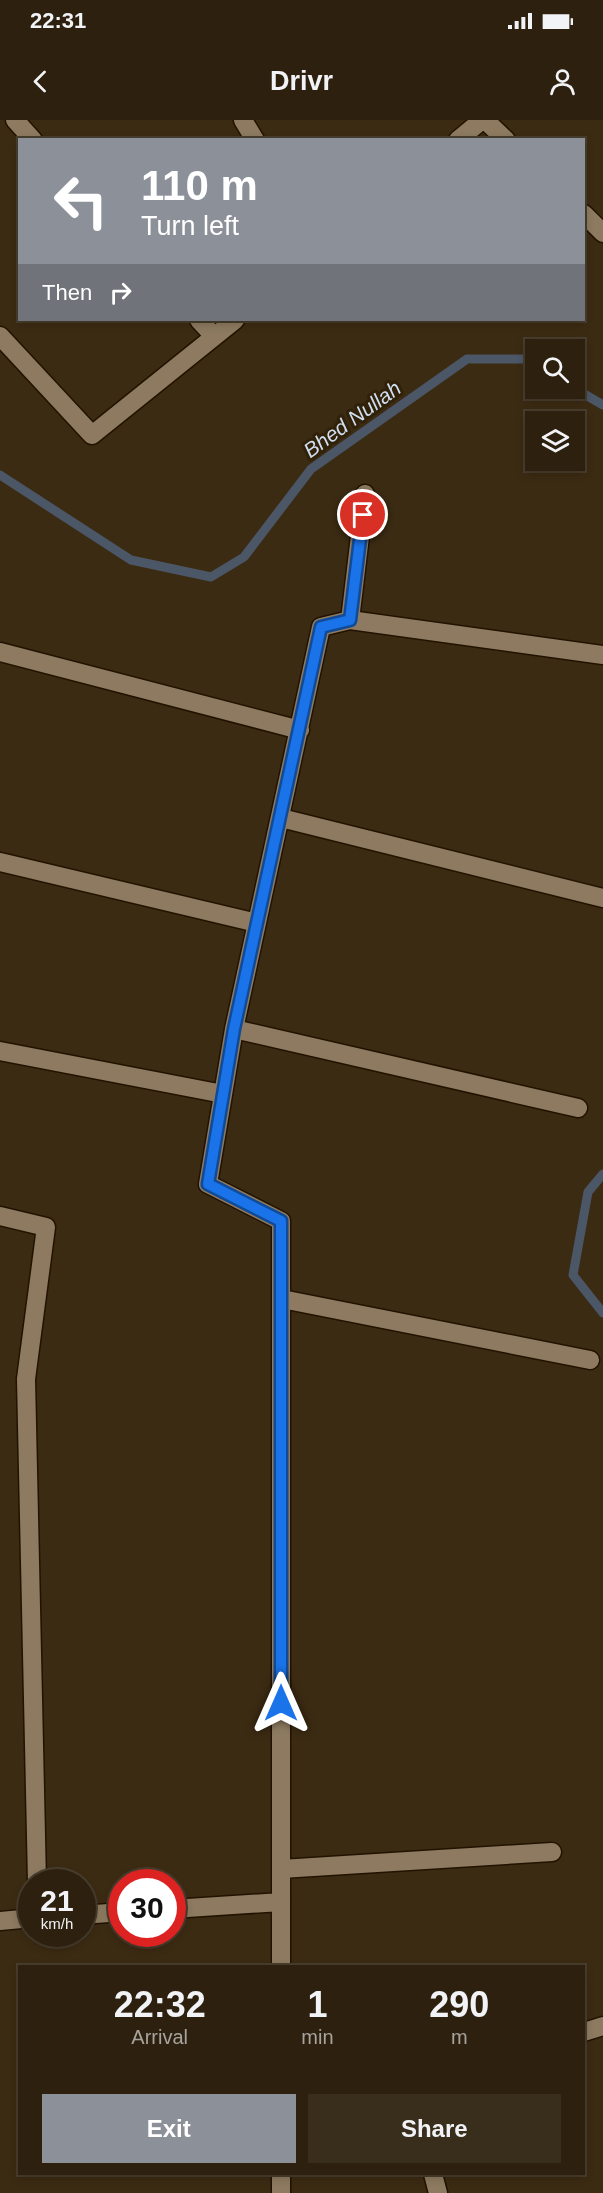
<!DOCTYPE html>
<html lang="en">
<head>
<meta charset="utf-8">
<style>
	:root { --surface:#2d200e; --page:#392d1c; --text:#f1f3f6; --muted:#a7a39e; --line:#483e2e; --accent:#8c9099 }
	body { margin:0; font-family:Arial,sans-serif; background:var(--page); color:var(--text); height:100vh; display:flex; flex-direction:column; font-size:22px; white-space:nowrap }
	* { box-sizing:border-box; margin:0 }
	p { font-size:20px; color:var(--muted) }
	.icon { flex:none; width:33px; height:33px; fill:none; stroke:currentColor; stroke-width:2; stroke-linecap:round; stroke-linejoin:round }
	.map { position:relative; flex:1; overflow:hidden }
	.details { position:absolute; left:18px; top:1845px; width:567px; height:210px; display:flex; flex-direction:column; background:var(--surface); border-radius:0px; box-shadow:0 3px 9px #0003,0 0 0 2px var(--line) }
	.details>* { flex:none }
	.hud { position:absolute; left:18px; top:18px; width:567px; height:183px; border-radius:0px; box-shadow:0 3px 9px #0003,0 0 0 2px var(--line); background:#8c9099; color:#fff; overflow:hidden }
	.fabs { position:absolute; left:525px; top:219px; display:grid; gap:12px }
	.fabs a { display:grid; place-items:center; width:60px; height:60px; border-radius:0px; background:var(--surface); box-shadow:0 3px 9px #0003,0 0 0 2px var(--line); font-size:30px }
	.speed { position:absolute; left:18px; top:1749px; display:flex; gap:12px; font-size:30px; font-weight:700; text-align:center }
	.speed>* { display:grid; place-content:center; width:78px; height:78px; border-radius:50%; background:var(--surface); box-shadow:0 3px 9px #0003,0 0 0 2px var(--line); line-height:1 }
	.speed small { font-size:15px; font-weight:400 }
	.speed .limit { border:9px solid #d22; background:#fff; color:#111 }
	.pin { position:absolute; display:grid; place-items:center; width:51px; height:51px; color:#fff; margin:-26px; border:3px solid #fff; border-radius:50%; box-shadow:0 2px 6px #0007 }
	.me { position:absolute; width:66px; margin:-33px; rotate:0deg; stroke-linejoin:round; filter:drop-shadow(0 0 4px #0008) }
	.turn { display:flex; align-items:center; gap:21px; height:126px; padding:0 24px; font-size:27px }
	.turn .icon { width:78px; height:78px; stroke-width:2.5 }
	.turn b { display:block; font-size:42px; line-height:51px }
	.then { display:flex; align-items:center; height:57px; padding:0 24px; background:#0003; gap:12px; font-size:22px }
	.eta { display:flex; justify-content:space-evenly; align-items:center; height:102px; text-align:center }
	.eta b { font-size:36px; font-weight:700; line-height:42px }
	.action { display:flex; gap:12px; margin-top:auto; padding:12px 24px }
	.action a { flex:1; height:69px; border-radius:0px; background:var(--accent); color:#fff; font-size:24px; font-weight:700; line-height:69px; text-align:center }
	.action a+a { background:var(--page); color:var(--text) }
	.status { display:flex; justify-content:space-between; align-items:center; height:42px; padding:0 30px; background:var(--surface); direction:ltr }
	.status svg { height:16px; fill:currentColor }
	header { display:flex; justify-content:space-between; align-items:center; height:78px; padding:0 24px; background:var(--surface); font-size:27px; font-weight:700 }
	.map>svg:first-child { display:block }
	.lines { fill:none; stroke-linecap:round; stroke-linejoin:round }
	.stream { stroke:#4b5667; stroke-width:9 }
	.minor-casing { stroke:#221300; stroke-width:21 }
	.minor { stroke:#8d7a60; stroke-width:18 }
	.route-casing { stroke:#114b97; stroke-width:15 }
	.route { stroke:#1a73e8; stroke-width:10 }
	.labels { text-anchor:middle; dominant-baseline:central; stroke-width:6; stroke-linejoin:round; paint-order:stroke }
	.water-label { font-size:21px; font-style:italic; fill:#cfdef0; stroke:#312109 }
</style>
</head>
<body>
<div class="status"><b>22:31</b><svg viewBox="0 0 49 12"><path d="M0 12V9h3v3zM5 12V6h3v6zM10 12V3h3v9zM15 12V0h3v12zM26 1h20v11H26zM47 4h2v5h-2z"/></svg></div>
<header><svg class="icon" aria-label="back" viewBox="0 0 24 24"><path d="M15 5l-7 7 7 7"/></svg>Drivr<svg class="icon" aria-label="person" viewBox="0 0 24 24"><circle cx="12" cy="8" r="4"/><path d="M4 21q1-7 8-7t8 7"/></svg></header>
<div class="map">
<svg width="603" height="2073" viewBox="0 0 603 2073">
	<rect width="100%" height="100%" fill="#3c2b13"/>
	<g class="lines">
		<path class="stream" d="M574,268l29,17
			M0,355l131,85 80,17 33,-20 67,-88 156,-110h60l9,5
			M603,1054l-15,18 -15,83 30,38"/>
		<defs>
			<path id="minor" d="M15,0l18,20
				M243,0l12,20
				M485,0l21,20
				M458,20l24,-20
				M584,94l19,19
				M199,200l15,16
				M0,216l92,99 143,-115
				M350,500l15,-126
				M0,532l300,78
				M281,698l322,80
				M0,742l257,61
				M234,909l344,79
				M0,931l223,43
				M0,1096l46,11 -20,152 11,503
				M282,1179l308,61
				M281,1749l271,-17
				M172,1789l109,-7
				M82,1795l40,-3
				M0,1801l32,-3
				M281,1846v-745l-73,-37 26,-155 87,-402 29,-7 253,35
				M584,1912l19,-6
				M281,2054v19
				M433,2054l5,19"/>
		</defs>
		<use href="#minor" class="minor-casing"/>
		<use href="#minor" class="minor"/>
	</g>
	<g class="lines">
		<defs>
			<path id="route" d="M281,1583v-482l-73,-37 26,-155 87,-402 29,-7 13,-105"/>
		</defs>
		<use href="#route" class="route-casing"/>
		<use href="#route" class="route"/>
	</g>
	<g class="labels">
		<g class="water-label">
			<text transform="translate(352 299) rotate(-36)">Bhed Nullah</text>
		</g>
	</g>
</svg>
<div class="fabs">
<a><svg class="icon" aria-label="search" viewBox="0 0 24 24"><circle cx="10" cy="10" r="6"/><path d="M15 15l6 6"/></svg></a>
<a><svg class="icon" aria-label="layers" viewBox="0 0 24 24"><path d="M12 4l9 5-9 5-9-5zM3 14l9 5 9-5"/></svg></a>
</div>
<div class="speed"><div>21<small>km/h</small></div><div class="limit">30</div></div>
<div class="pin" style="left:363px;top:395px;background:#d93025"><svg class="icon" aria-label="arrive" viewBox="0 0 24 24"><path d="M6 21V4h12l-3 4 3 4H6"/></svg></div>
<svg class="me" style="left:281px;top:1583px" viewBox="-20 -20 40 40"><path d="M0-17L14 15 0 8-14 15z" fill="#1a73e8" stroke="#fff" stroke-width="4"/></svg>
<div class="hud">
<div class="turn"><svg class="icon" aria-label="left" viewBox="0 0 24 24"><path d="M17 20v-9H6M10 6l-5 5 5 5"/></svg><div><b>110 m</b>Turn left</div></div>
<div class="then">Then<svg class="icon" aria-label="right" viewBox="0 0 24 24"><path d="M7 20v-9h11M14 6l5 5-5 5"/></svg></div>
</div>
<section class="details">
<div class="eta">
<div><b>22:32</b><p>Arrival</p></div>
<div><b>1</b><p>min</p></div>
<div><b>290</b><p>m</p></div>
</div>
<div class="action"><a>Exit</a><a>Share</a></div>
</section>
</div>
</body>
</html>
